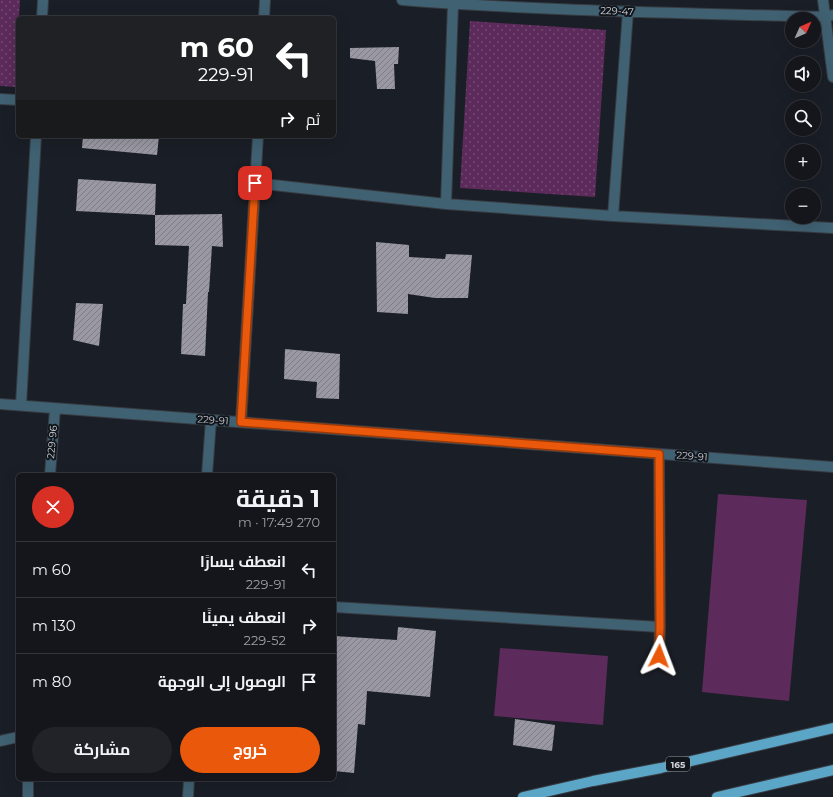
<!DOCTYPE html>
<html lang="ar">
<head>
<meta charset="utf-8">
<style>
	:root { --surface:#14161c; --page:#212329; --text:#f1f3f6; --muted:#9d9fa3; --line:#33353b; --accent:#ea580c }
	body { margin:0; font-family:Montserrat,Cairo,sans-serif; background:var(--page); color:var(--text); direction:rtl; height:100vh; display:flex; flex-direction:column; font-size:15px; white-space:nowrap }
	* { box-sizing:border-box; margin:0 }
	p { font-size:13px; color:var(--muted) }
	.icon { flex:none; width:22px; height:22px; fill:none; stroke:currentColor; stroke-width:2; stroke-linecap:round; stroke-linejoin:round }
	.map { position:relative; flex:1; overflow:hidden; direction:ltr }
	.side { position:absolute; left:16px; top:473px; width:320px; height:308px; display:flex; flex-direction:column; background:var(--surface); border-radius:6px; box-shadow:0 4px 16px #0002,0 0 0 1px var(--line); direction:rtl }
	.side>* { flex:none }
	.top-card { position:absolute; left:16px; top:16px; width:320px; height:122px; border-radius:6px; box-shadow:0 4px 16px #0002,0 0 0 1px var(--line); direction:rtl; background:#202124; color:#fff; overflow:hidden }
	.needle { width:26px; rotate:45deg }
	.controls { position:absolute; left:785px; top:12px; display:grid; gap:8px }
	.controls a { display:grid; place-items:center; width:36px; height:36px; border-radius:50%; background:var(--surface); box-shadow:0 4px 16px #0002,0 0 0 1px var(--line); font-size:20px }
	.pin { position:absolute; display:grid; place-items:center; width:34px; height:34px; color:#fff; margin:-17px; border-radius:8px; box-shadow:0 2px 6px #0006 }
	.me { position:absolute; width:44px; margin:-22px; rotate:3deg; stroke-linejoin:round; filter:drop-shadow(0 0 3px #0008) }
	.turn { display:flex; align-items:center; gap:14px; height:84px; padding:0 16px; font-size:18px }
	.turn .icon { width:52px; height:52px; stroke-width:2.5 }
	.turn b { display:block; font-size:28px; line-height:34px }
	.then { display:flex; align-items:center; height:38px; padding:0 16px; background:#0003; gap:8px; font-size:15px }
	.round { display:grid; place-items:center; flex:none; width:42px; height:42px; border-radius:21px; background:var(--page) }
	.head { display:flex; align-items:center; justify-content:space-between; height:68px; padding:0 16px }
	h1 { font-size:24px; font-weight:700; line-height:30px }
	.button { display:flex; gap:8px; margin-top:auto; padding:8px 16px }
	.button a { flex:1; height:46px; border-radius:24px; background:var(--accent); color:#fff; font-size:16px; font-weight:700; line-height:46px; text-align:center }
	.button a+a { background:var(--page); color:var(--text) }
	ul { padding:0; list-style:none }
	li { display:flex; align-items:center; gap:12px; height:56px; padding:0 16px; border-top:1px solid var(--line) }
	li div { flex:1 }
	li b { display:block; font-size:15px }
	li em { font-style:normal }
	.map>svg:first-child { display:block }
	.grass { fill:#5c2b5b }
	.park { fill:url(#park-dots) }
	.building { fill:url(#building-hatch) }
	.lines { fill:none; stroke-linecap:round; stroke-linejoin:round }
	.minor-casing { stroke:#373b42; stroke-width:12 }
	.major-casing { stroke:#373b42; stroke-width:12 }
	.minor { stroke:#406172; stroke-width:10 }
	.major { stroke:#5ba5c7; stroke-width:10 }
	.route-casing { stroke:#983908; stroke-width:10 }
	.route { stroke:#ea580c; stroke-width:7 }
	.labels { text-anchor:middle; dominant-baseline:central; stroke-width:4; stroke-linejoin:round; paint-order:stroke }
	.shield { fill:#11151c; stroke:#96999f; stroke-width:1 }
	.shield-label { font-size:9px; font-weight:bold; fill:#cfd2d7 }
	.street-label { font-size:10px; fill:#cfd2d7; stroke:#11151c }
</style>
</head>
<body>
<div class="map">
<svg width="833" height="797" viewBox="0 0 833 797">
	<defs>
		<pattern id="park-dots" width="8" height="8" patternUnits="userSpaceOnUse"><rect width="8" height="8" fill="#5c2b5b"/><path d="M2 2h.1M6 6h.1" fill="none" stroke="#724972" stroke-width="1.8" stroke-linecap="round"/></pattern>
		<pattern id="building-hatch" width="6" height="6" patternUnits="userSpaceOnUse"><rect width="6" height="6" fill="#9a98a2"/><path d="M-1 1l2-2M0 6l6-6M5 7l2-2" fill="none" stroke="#7e7d85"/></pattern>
	</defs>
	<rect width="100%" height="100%" fill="#1a1e26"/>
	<path class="grass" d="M718,494l89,6 -18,201 -87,-9z
		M500,648l108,8 -5,69 -109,-9z"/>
	<path class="park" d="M0,0h20l-5,87 -15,-1z
		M470,21l136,9 -11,167 -135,-9z"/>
	<path class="building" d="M399,47l-1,17h-4l1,25h-18l-2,-28 -25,-3v-10z
		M83,136h76l-2,19 -75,-7z
		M78,179l78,5 -1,31 -79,-4z
		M222,214l1,33 -11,-1 -3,46h-1l-3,64 -24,-2 2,-50h3l3,-58 -34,-1v-30z
		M376,242l33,3v12l36,2 1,-5 26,1 -4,43h-33l-27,-4v20l-31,-2z
		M76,303l27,1 -4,42 -26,-6z
		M285,349l55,5 -1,45 -23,-1 1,-16 -33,-3z
		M398,627l38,4 -6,66 -63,-6 -2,34 -7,-1 -4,49 -20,-2v-135l63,4z
		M515,719l40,6 -3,26 -39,-6z"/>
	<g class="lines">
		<defs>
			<path id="minor" d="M402,0c140,11 282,13 423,17l8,-2
				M823,0l10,77
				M42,18l1,-18
				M264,18l1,-18
				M0,99l18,1
				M255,183l191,21 167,12 220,12
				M446,204l7,-200
				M613,216l15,-205
				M0,404l833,63
				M21,405l15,-269
				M241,422l17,-286
				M50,475l5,-66
				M207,475l4,-55
				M334,607l326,20
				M659,656l1,-29 -1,-173
				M0,741l18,-4
				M28,797v-18
				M188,797l1,-18"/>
			<path id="major" d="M523,797l70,-16 68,-13 172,-40
				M717,797l116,-27"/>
		</defs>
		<use href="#minor" class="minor-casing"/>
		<use href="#major" class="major-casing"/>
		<use href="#minor" class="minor"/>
		<use href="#major" class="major"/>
	</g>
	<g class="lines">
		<defs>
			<path id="route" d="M255,183l-14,239 418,32 1,173 -1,29"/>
		</defs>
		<use href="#route" class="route-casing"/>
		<use href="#route" class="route"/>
	</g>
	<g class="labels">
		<rect class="shield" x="666" y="757" width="24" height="14" rx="3"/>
		<g class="shield-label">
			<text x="678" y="764">165</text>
		</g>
		<g class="street-label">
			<text transform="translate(617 11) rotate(2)">229-47</text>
			<text transform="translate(213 420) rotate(4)">229-91</text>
			<text transform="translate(52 442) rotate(-85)">229-96</text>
			<text transform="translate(692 456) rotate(4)">229-91</text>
		</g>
	</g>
</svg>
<div class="controls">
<a><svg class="needle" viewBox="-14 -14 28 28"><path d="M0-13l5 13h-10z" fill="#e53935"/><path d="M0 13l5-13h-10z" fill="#9d9fa3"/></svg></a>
<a><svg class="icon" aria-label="sound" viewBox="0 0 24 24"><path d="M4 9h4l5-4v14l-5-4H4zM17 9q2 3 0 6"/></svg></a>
<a><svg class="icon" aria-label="search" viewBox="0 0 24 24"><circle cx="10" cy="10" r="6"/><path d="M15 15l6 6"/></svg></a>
<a>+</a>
<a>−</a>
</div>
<div class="pin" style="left:255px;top:183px;background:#d93025"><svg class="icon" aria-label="arrive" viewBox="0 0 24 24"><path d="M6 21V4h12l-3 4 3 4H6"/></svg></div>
<svg class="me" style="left:659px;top:656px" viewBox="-20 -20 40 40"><path d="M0-17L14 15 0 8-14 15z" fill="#ea580c" stroke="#fff" stroke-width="4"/></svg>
<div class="top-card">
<div class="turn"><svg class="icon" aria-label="left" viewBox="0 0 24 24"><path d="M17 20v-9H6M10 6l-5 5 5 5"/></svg><div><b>60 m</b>229-91</div></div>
<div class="then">ثم<svg class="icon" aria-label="right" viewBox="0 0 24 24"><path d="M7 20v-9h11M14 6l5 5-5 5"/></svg></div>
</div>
<section class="side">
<div class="head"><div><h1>1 دقيقة</h1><p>270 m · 17:49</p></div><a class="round" style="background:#d93025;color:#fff"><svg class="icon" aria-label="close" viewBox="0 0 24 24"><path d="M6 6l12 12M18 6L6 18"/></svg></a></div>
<ul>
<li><svg class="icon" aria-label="left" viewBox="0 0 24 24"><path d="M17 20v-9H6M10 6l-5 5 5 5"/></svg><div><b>انعطف يسارًا</b><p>229-91</p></div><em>60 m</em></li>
<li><svg class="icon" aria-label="right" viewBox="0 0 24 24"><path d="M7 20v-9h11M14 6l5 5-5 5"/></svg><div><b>انعطف يمينًا</b><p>229-52</p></div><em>130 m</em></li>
<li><svg class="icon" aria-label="arrive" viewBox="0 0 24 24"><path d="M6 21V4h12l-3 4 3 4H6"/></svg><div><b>الوصول إلى الوجهة</b></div><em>80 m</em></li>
</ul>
<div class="button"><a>خروج</a><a>مشاركة</a></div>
</section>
</div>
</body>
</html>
